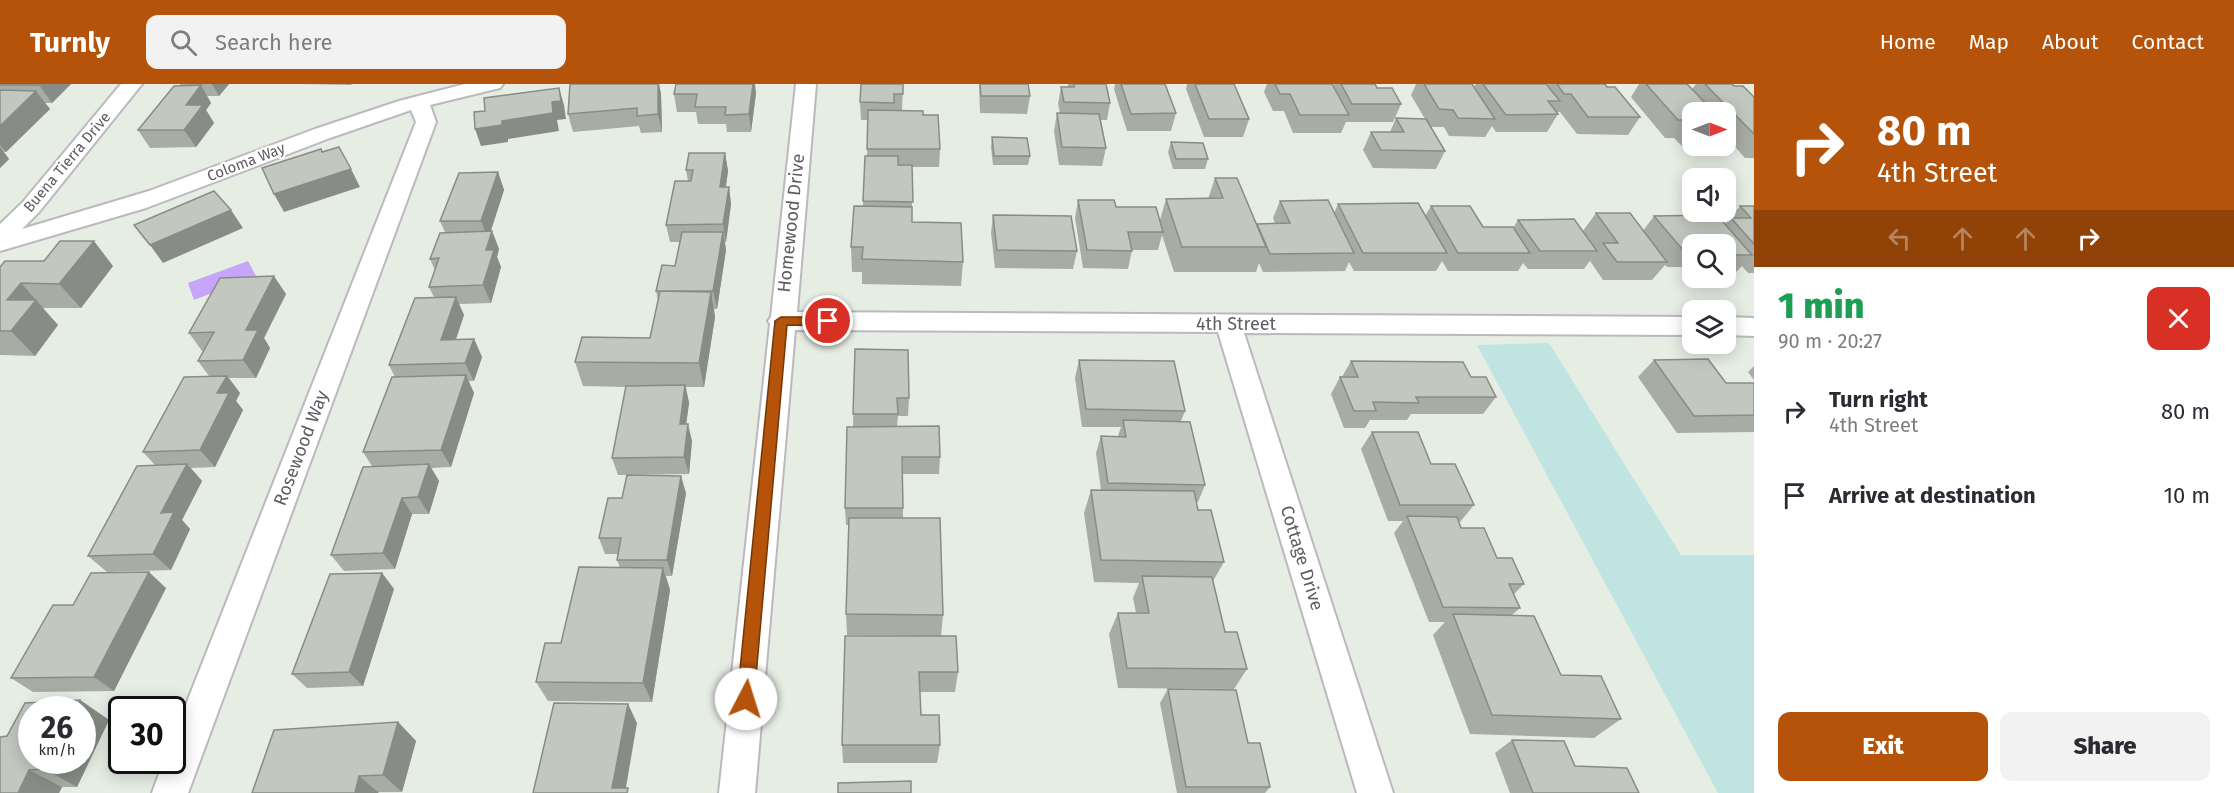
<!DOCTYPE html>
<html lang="en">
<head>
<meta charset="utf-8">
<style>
	:root { --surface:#fff; --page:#f2f2f3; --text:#2b2b33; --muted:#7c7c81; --accent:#b45309 }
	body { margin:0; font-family:"Fira Sans",sans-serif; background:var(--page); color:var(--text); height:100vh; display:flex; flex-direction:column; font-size:22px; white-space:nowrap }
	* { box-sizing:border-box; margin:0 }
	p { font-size:20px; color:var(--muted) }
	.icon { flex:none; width:33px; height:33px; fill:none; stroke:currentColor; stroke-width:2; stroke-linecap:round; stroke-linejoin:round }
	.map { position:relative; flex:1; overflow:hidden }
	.drawer { display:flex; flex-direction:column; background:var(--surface); width:480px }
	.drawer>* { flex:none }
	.hud { background:#b45309; color:#fff; overflow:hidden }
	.needle { width:39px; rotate:90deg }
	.tools { position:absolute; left:1682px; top:18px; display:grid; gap:12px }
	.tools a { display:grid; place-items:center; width:54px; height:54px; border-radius:12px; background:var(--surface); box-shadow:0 3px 15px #0003; font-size:30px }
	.speed { position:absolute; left:18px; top:612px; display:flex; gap:12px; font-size:30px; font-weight:700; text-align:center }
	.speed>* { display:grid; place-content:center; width:78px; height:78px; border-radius:50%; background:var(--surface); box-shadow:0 3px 15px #0003; line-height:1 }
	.speed small { font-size:15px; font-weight:400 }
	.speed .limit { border:3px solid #111; border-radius:9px; background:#fff; color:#111 }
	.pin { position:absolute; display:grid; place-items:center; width:51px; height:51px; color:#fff; margin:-26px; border:3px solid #fff; border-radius:50%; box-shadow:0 2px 6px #0007 }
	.me { position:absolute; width:66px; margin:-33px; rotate:5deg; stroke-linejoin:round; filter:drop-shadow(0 0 4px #0008) }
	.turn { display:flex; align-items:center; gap:21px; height:126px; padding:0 24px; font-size:27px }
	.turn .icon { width:78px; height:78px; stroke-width:2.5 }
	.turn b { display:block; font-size:42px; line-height:51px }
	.lanes { display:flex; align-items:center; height:57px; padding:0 24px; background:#0003; justify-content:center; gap:30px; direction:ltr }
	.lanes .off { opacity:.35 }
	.round { display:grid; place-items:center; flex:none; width:63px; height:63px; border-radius:12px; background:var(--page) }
	.overview { display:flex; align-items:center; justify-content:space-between; height:102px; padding:0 24px }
	h1 { font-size:36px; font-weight:800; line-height:45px; color:#1e9e55 }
	.cta { display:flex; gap:12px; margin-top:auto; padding:12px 24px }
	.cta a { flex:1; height:69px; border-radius:12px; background:var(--accent); color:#fff; font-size:24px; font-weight:800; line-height:69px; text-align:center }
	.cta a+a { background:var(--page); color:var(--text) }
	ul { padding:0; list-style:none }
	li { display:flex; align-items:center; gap:18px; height:84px; padding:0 24px }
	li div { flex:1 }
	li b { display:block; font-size:22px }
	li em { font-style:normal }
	header { display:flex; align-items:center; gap:36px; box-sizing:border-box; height:84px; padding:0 30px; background:var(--accent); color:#fff }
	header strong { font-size:28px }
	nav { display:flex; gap:33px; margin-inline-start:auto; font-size:21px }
	.search { width:420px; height:54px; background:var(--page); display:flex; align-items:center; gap:15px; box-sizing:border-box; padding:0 21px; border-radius:12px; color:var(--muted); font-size:22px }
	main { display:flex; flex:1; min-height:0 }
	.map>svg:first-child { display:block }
	.green { fill:#c0e4e2 }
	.water { fill:#c6a5fb }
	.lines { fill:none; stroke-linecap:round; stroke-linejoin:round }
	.street-casing { stroke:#bcb8bf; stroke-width:4 }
	.street { fill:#fff; fill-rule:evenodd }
	.wall { fill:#a7aca4; fill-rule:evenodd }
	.shaded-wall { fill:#888c86 }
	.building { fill:#c2c8bf; stroke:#888c86; stroke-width:1.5 }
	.route { fill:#b45309; stroke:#753606; stroke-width:1.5 }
	.labels { text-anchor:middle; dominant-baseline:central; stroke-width:4.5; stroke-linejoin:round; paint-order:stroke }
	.far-street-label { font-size:15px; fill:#5f5b63; stroke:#fff }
	.street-label { font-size:18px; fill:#5f5b63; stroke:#fff }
</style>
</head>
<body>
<header>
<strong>Turnly</strong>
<div class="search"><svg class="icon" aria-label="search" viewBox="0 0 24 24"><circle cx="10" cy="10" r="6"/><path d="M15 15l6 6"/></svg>Search here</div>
<nav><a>Home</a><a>Map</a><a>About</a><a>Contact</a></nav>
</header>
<main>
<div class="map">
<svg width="1754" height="709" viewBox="0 0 1754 709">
	<rect width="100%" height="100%" fill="#e6ede3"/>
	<path class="green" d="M1549,259l132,212h73v238h-36l-241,-448z"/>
	<path class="water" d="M248,177l8,15 -62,24 -6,-17z"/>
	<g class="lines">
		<defs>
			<path id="street" d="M121,0h21l-103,128 -17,17 127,-38 166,-62 84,-28 66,-17h38l-3,4 -70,17 6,17 -248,671h-36l12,-33h8v-20l244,-618 -5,-12 -81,28 -184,70 -146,43v-27l23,-22z
				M796,0h20l-19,228 895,5v18l-448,-2 149,460h-36l-139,-461 -423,-2 -40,463h-36l51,-469 -2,-3 3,-4z
				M1725,233l29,1v18l-29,-1z"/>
		</defs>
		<use href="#street" class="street-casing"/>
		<use href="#street" class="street"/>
	</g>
	<path class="wall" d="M0,0h71l-19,19h-7l5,6 -44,43h-2l5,7 -9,9z
		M180,0h49l-10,12h-12l4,7 -5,7 8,13 -18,24 -46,1 -12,-18 43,-44z
		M302,0h50l-1,1z
		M570,0h89l2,10 1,38 -21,1 -2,-7 -66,6 -5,-18z
		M903,0l-1,27 21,4 17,34 -1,18h-27v55l51,40 -2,24 -99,-2v-12h-10l-1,-25 12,-41 2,-50h2l1,-36h-7l-1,-18z
		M979,0h49l2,12 -3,18 -47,-1z
		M1068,0h38l4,19 -3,17h-6l5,28 -4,18 -43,-1 -5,-34 3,-18h3l-2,-9 3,-17h7z
		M1115,0h50l11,29 -5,18h-44l-13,-42z
		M1187,0h47l15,35 -6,18h-39l-18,-48z
		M1267,0h65l1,2 1,-2h41l2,4 24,16 -8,18h-47l-5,11h-48l-9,-22h-11l-9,-19z
		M1416,0h56l2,3 2,-3h70l1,1 1,-1h57l35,33 -12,18 -51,-1 -17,-22h-3l1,2 -11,18h-51l-4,-6 -7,11 -36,-1 -5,-9h-13l14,24 -9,18 -63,-1 -10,-18 8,-18h19l6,-14 29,1 -14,-24z
		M1639,0h48l5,5 4,-5h36l22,13v61h-9l-16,-18 -9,12 -33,-1 -13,-13h-9l-34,-41zM1692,28h33v34h-33z
		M756,9l-5,39h-24l-1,-8h-28l-2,-12h-19l-3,-18z
		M992,53l38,19 -2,9h-35l-2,-18z
		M1171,58l37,17 -3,10h-32l-5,-17z
		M725,69l3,18 -2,16h3l2,17 -5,38h-1l1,8 -9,59h-3l1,8 -11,70h-18l3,16 -3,21 6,17 -3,33 -71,1 -6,-17 14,-71 -43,-1 -8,-24 75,-24 8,-38 -2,-9 19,-25 5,-24h-10l-4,-17 22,-44 -2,-11z
		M498,88l6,18 -13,41h1l7,18 -2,8 4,10 -10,36 -32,1 5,11 -8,25 18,-1 8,18 -8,24h-6l6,12 -23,74 -20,1 8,13 -10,33h-17l-17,55 -51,2 -13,-16 41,-89 -9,-14 32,-75 -6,-12 45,-68 -5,-10 6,-17 -5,-11 15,-27 -5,-11z
		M1215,94l42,47v-1l18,-1 -2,-5 7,-17 54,12 4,-9 87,12 6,-10 52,21 30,1 5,-8 65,11 13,-18 47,18 11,-15 71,9v-1l15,-18h14v67h-6l-6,-7 -7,7h-10v-29h-33v23h-25l-2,-2 -13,15h-49l-13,-19 7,-10 -13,18h-56l-5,-6 -5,8h-70l-6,-10 -6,10h-82l-5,-9 -4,9 -82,1 -4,-9 -3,9h-82l-12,-37 -4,15h-26l-4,19 -45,-1 -8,-50 3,-18 38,7 44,13 6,-21h42z
		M993,131l84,36 -4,18 -78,-1 -4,-35z
		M44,177l69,5 -32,42h-37l-1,1 15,16 -23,31 -35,-1v-88z
		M286,210l-22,44 6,10 -14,30h-27l11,15 -4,8 7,9 -28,57 -24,1 11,13 -20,39 8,9 -19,41 -64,2 -19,-16 67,-91 -12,-13 66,-76 -11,-15 6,-10h-2l-13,-18z
		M855,265l54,49 -1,18h-10l-1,11 43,30 -1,17h-36v44l40,97 -2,21 -94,-1 -1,-21 3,-89h-3l-1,-17 8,-81z
		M1079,276l106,51 -4,10 24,64 -7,17h-2l2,8 26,52 -11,19 12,51 22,37 -13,20 -116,-1 -9,-54 9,-21h18l-3,-15 6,-15 -45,-1 -10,-69 7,-23h10l-5,-37 5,-17h17l3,-9h-39l-7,-49z
		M1654,276l72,23h28v49l-77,1 -39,-56z
		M1351,277l120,16 25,20 -13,17h-72l-4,6h-37l-5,8h-21l-13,-34 9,-17h2z
		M1754,282v14l-6,-8z
		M1372,348l59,32 43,41 -14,17h-1l2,6 36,30 27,26 -10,10 6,14 -8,7 49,60 60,44 -27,19 -124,-4 -37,-99 12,-13h-16l-35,-89 9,-12h-15l-27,-72z
		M686,409l-14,83h-6l4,14 -18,112 -104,-1 -12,-19 25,-39 59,-75 -3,-8 1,-6h-13l-6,-16 23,-40z
		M382,489l12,16 -31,97 -56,2 -15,-14z
		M166,504l-52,103 -81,1 -22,-14 62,-73z
		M845,552l113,36 -3,20h-35l1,23 19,30 -3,18h-94l-1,-18z
		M1168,605l80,54 22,44 -5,6h-88l-17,-90z
		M80,616l29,20 -32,67h-15l-3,6h-59z
		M398,638l18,19 -14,51 -150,1z
		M1512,656l63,26 64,27h-129l-15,-40z"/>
	<path class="shaded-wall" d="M41,0h30l-19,19 -13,-18z
		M212,0h17l-10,12z
		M658,0h1l2,10 1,38 -4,-18z
		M753,0h2l1,9 -5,39 -2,-18z
		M201,1l10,18 -5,7 8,13 -18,24 -12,-17 2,-25z
		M559,4l5,17 2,14 -9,1 2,11 -51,8v3l-27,4 -6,-17 27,-8z
		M36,7l14,18 -44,43 -6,-7v-19z
		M0,63l9,12 -9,9z
		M725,69l3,18 -5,33 -3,-17z
		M351,85l9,18 -76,25 -10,-18z
		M498,88l6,18 -16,49 -7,-18z
		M729,103l2,17 -5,38 -3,-18z
		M231,126l12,18 -80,35 -13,-18z
		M492,147l7,18 -2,8 4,10 -10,36 -8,-18 3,-35z
		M723,148l3,18 -9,59 -4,-18z
		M94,157l19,25 -32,42 -22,-24z
		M274,192l12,18 -22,44 6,10 -14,30 -13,-18 3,-30z
		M21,199l37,42 -23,31 -24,-25 -4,-31z
		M711,208l4,25 -11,70 -5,-24z
		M456,213l8,18 -15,43 -8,-18z
		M474,255l8,18 -8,24 -9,-18z
		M466,291l8,18 -23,74 -10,-17z
		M227,292l13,17 -4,8 7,9 -28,57 -15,-17 17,-57z
		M685,301l4,18 -5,38 -4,-17z
		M688,340l4,17 -3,33 -5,-17z
		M187,380l15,17 -20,39 8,9 -19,41 -18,-16 8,-41z
		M429,380l10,17 -10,33 -11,-17z
		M681,392l5,17 -14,83 -5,-16z
		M402,414l10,16 -17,55 -12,-16z
		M663,484l7,22 -18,112 -9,-19z
		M149,488l17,16 -52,103 -20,-14z
		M382,489l12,16 -31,97 -14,-14z
		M80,616l29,20 -32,67 -32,-18 5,-9h32v-50h-7z
		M628,620l9,19 -12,70 -13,-5z
		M398,638l18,19 -14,51 -19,-17z
		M29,686l33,17 -3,6h-41z
		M359,692l20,17h-24z"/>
	<path class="building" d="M0,0h41l-2,1h-39z
		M570,0h88v30l-21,2v-8l-69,6z
		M676,0h77l-4,30 -24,1 1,-8h-31l2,-13h-23z
		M861,0h42v10h-9v9l-34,-1z
		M980,0h48l2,12h-49z
		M1074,0h32l4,19 -46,-1 -3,-15h13z
		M1121,0h44l11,29 -45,1z
		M1195,0h39l15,35h-40z
		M1275,0h57l17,31h-49l-10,-21h-10z
		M1341,0h34l2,4h15l9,16h-49z
		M1424,0h48l23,35 -37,-1 -5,-8 -14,-1z
		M1483,0h63l14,17h-12l10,13 -52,1z
		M1557,0h48l2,3h8l25,30h-52l-17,-23h-7z
		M1646,0h41l27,28h-22v13l-4,-5h-10z
		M1705,0h27l2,2h9l11,11v37z
		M201,1l-15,20h17l-19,25h-46l36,-44z
		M559,4l2,13 -9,1 1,11 -51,8v4l-27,4 -1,-17 11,-1 -1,-13z
		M0,6l36,1 -36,35z
		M868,26l55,1v4h15l2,34h-73z
		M1057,29l42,1 7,34 -44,-1z
		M1396,34l30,1 19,32 -64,-1 -10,-18h33z
		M1725,40l9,10h-9z
		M992,53l35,1 3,18h-36z
		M1171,58l32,1 5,16h-32z
		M339,63l12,22 -77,25 -12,-26 59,-19 1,3z
		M689,69h36l-5,34h9l-6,37 -57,1 9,-44h16l2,-11h-7z
		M865,72h33v9h14l1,37 -50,-1z
		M498,88l-17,49h-41l19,-48z
		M1215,94h22l29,69h-84l-16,-48 57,-1z
		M214,107l17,19 -81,35 -16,-20z
		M1078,116h36l2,7h40l7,25h-35l4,19 -45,-1z
		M1328,116l26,53 -84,1 -13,-30 33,-1 -10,-22z
		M1418,119l29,50h-84l-25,-49z
		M854,122l58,1v15l49,1 2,39 -101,-3 1,-12h-12z
		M1431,122h39l13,21h30l17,26h-72z
		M1740,122h14v38l-23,-26h20z
		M1596,129h34l37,49h-50l-14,-19h15z
		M993,131l78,1 6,35 -80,-1z
		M1717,131l35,40h-27v-11h-33v5h-10l-28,-33z
		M1574,135l23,32h-57l-22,-31z
		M492,147l-6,19h8l-11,35 -54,2 10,-29 -9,1 10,-26z
		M682,148h41l-10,59h-57l6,-26 13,1z
		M60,157h34l-35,43 -38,-1 -14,17h29l-25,31h-11v-64l5,-6h39z
		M274,192l-28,54h12l-15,30 -45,1 16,-29 -25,1 31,-55z
		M660,207l51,1 -12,71 -124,-1 7,-25 68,1z
		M456,213l-15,43 33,-1 -9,24 -76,2 26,-67z
		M855,265l53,1 1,48h-12l1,16h-45z
		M1708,275l18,24h28v32l-60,1 -40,-56z
		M1079,276l95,1 11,50 -99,-2z
		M1351,277l112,1 8,15h15l10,20h-80l3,6 -46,-1 3,9h-22l-14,-34h18z
		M466,291l-25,75 -78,2 29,-75z
		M227,292l-10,17h12l-29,57 -57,2 41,-75z
		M685,301l-5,39h8l-4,33 -72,1 14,-72z
		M1123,336l67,2 15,63 -97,-2 -7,-47 25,1z
		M939,342l1,31h-38l1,51h-58l2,-81z
		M1372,348h46l13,32h24l19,41h-74z
		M187,380l-26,49 13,-1 -21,42 -65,2 49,-90z
		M429,380l-11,33 -16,1 -19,55 -52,2 32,-88z
		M627,391l54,1 -14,84h-50l4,-22h-22l9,-40h14z
		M1091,406l103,1 4,19h13l13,52 -123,-2z
		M1407,432l50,1 4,11h23l13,30h15l12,26h-15l11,24 -77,-1z
		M849,434h91l3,97 -97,-1z
		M579,483l84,1 -20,115 -107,-1 9,-39h16z
		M149,488l-55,105 -83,1 42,-73h20l18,-32z
		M382,489l-33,99 -57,2 38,-100z
		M1142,492l70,1 13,55h12l10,37 -120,-1 -9,-55h31z
		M1453,530l81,2 27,59 40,1 20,43 -129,-4z
		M845,552h111l2,36h-39l2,43h18l1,30h-98z
		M1168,605l68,1 12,53h12l10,44h-84z
		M80,616l-5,10h-43v50h18l-5,9 -16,1 -11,23h-18v-56l7,-1 18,-33z
		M554,619l74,1 -16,84h16l-1,5h-94z
		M398,638l-15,53 -24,1 -4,17h-103l22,-63z
		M1512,656l52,1 11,25 52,2 12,25h-106z
		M911,697v12h-73v-10z"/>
	<path class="route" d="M781,233h47l6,4 -6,5 -41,-1 -33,374 -2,5 -6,2 -6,-2 -3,-5 38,-378z"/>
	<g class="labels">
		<g class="far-street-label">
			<text transform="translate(67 78) rotate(-50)">Buena Tierra Drive</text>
			<text transform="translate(246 78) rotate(-21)">Coloma Way</text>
		</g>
		<g class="street-label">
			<text transform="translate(791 139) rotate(-84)">Homewood Drive</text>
			<text x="1236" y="240">4th Street</text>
			<text transform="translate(301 364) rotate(-69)">Rosewood Way</text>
			<text transform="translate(1302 474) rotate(73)">Cottage Drive</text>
		</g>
	</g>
</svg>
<div class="tools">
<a><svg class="needle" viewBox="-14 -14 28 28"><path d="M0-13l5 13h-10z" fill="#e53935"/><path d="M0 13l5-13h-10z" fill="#7c7c81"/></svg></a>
<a><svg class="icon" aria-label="sound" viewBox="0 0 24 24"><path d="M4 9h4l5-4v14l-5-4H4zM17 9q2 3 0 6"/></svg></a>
<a><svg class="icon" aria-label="search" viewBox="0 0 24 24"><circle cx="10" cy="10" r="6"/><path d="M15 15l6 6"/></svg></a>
<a><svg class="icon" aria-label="layers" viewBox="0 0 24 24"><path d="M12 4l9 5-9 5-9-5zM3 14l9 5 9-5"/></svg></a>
</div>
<div class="speed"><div>26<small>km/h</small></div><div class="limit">30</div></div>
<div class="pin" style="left:828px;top:237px;background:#d93025"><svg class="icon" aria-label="arrive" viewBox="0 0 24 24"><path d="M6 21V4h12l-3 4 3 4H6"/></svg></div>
<svg class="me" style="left:746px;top:615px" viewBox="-20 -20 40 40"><circle r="19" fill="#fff"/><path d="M0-13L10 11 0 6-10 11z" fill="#b45309"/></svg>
</div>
<section class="drawer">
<div class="hud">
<div class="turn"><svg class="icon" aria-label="right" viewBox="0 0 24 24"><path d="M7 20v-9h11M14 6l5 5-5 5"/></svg><div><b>80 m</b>4th Street</div></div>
<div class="lanes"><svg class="icon off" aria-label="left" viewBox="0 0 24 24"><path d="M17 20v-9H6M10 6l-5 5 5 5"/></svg><svg class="icon off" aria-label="ahead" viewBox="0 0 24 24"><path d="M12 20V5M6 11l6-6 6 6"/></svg><svg class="icon off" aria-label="ahead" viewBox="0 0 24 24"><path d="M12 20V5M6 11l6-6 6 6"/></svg><svg class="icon" aria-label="right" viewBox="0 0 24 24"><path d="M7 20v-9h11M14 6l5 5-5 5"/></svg></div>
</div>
<div class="overview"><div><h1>1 min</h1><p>90 m · 20:27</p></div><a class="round" style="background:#d93025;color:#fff"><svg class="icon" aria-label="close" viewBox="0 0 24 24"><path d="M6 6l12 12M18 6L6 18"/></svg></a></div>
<ul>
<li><svg class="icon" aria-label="right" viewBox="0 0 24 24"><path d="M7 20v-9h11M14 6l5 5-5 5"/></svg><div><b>Turn right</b><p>4th Street</p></div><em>80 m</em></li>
<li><svg class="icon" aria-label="arrive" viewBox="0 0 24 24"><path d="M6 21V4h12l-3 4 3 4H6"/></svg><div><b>Arrive at destination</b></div><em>10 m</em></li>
</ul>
<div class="cta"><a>Exit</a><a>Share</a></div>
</section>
</main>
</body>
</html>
